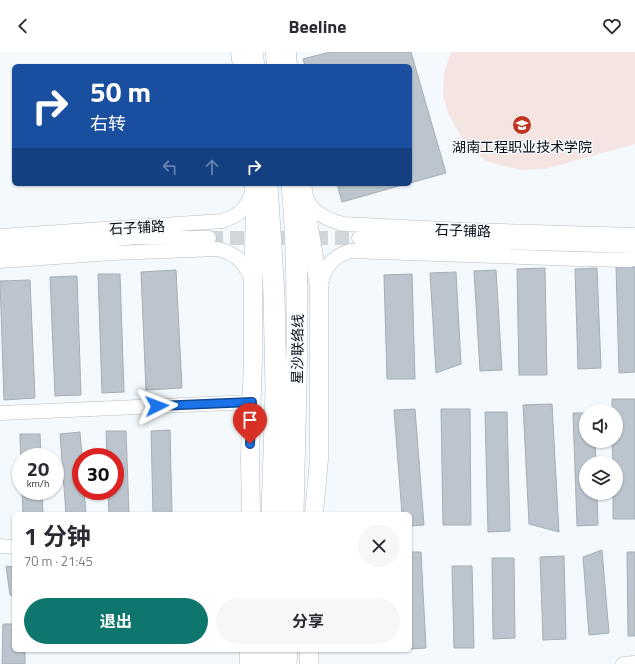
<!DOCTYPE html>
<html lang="zh">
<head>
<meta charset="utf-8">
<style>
	:root { --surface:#fff; --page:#f7f7f7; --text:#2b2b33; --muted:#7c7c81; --accent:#0f766e }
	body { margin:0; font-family:"Titillium Web","Noto Sans SC",sans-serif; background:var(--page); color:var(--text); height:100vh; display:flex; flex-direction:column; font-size:15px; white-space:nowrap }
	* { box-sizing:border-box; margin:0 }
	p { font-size:13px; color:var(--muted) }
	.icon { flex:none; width:22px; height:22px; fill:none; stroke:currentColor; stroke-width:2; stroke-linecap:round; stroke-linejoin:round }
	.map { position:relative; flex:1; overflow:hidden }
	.drawer { position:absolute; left:12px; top:460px; width:400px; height:140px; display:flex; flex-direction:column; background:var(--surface); border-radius:6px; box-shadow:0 1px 3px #0004 }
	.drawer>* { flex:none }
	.top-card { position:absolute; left:12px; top:12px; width:400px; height:122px; border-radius:6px; box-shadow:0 1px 3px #0004; background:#1a4fa0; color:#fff; overflow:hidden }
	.tools { position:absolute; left:579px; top:352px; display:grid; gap:8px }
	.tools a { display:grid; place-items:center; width:44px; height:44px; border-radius:50%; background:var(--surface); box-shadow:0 1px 3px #0004; font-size:20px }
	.speed { position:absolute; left:12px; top:396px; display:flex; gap:8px; font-size:20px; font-weight:700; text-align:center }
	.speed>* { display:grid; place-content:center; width:52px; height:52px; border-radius:50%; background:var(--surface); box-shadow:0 1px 3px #0004; line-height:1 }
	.speed small { font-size:10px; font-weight:400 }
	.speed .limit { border:6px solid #d22; background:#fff; color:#111 }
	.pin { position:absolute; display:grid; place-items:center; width:34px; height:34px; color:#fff; margin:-41px -17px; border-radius:50% 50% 50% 0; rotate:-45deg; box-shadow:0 0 4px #0007 }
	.pin .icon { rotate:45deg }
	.me { position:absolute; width:44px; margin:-22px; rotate:87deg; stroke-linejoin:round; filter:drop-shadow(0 0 3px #0008) }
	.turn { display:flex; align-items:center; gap:14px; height:84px; padding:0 12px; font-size:18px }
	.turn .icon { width:52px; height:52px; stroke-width:2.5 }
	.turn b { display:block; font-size:28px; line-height:34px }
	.lanes { display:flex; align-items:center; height:38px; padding:0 12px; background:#0003; justify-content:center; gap:20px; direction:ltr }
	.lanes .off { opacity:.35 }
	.round { display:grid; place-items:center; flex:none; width:42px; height:42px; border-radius:21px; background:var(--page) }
	.overview { display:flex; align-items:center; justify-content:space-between; height:68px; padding:0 12px }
	h1 { font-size:24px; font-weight:700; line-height:30px }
	.primary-button { display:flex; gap:8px; margin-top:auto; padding:8px 12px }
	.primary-button a { flex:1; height:46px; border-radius:24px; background:var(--accent); color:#fff; font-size:16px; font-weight:700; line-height:46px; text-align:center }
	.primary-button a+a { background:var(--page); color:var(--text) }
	header { display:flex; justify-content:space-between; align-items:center; height:52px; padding:0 12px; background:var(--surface); font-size:18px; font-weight:700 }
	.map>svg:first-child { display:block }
	.green { fill:#f5e5e2 }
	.building { fill:#bcc5cd; stroke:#a5aeb5 }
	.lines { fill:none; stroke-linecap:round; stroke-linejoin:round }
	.minor-tunnel { stroke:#d1d6da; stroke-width:14; stroke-dasharray:14 7; stroke-linecap:butt }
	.minor-casing { stroke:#b4bdc4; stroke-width:15 }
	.major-casing { stroke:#b4bdc4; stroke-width:19 }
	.highway-casing { stroke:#b4bdc4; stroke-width:22 }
	.minor { stroke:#fff; stroke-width:14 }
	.major { stroke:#fff; stroke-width:18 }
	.highway { stroke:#fff; stroke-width:21 }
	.route-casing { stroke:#114b97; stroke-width:10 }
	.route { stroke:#1a73e8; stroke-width:7 }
	.labels { text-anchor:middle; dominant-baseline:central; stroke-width:3; stroke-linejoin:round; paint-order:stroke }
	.poi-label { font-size:14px; fill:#0b0e11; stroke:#f4f9fe }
	.street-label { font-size:14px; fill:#0b0e11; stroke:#f4f9fe }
</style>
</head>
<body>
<header><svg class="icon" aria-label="back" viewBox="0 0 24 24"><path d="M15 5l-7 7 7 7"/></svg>Beeline<svg class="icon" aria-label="heart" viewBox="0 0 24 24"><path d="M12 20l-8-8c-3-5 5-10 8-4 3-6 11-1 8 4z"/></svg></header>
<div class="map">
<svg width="635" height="612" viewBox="0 0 635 612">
	<rect width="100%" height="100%" fill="#f4f9fe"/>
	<path class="green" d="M451,0h184v92l-90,25 -24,1 -36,-9 -24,-24 -13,-24 -5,-18 1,-22z"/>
	<path class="building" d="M330,0h81l35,121 -36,10v-117h-105l-2,-7z
		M337,132h69l-64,18z
		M616,215h19v105l-16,1z
		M545,216l2,107h-28l-2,-106z
		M597,216l4,100 -23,1 -3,-100z
		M176,218l6,118 -36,2 -5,-118z
		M496,218l6,100 -22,1 -6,-100z
		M456,220l5,92 -25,9 -6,-100z
		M98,222h22l4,118 -22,1z
		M412,222l3,105h-28l-3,-104z
		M77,224l4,119 -26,1 -5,-119z
		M30,228l5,118 -31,2 -4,-119z
		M612,347h23v120h-22v-26h3v-30h-3l-1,-22h4v-30h-4z
		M552,352l7,128 -30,-8 -6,-119z
		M415,357l9,116 -14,1v-12h-8l-8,-104z
		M441,357h29l1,116h-28z
		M485,360h22l3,119 -22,1z
		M573,361h13v28h9l1,22h-10v30h11l1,32 -21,1z
		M170,378l2,84h-19l-2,-83z
		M106,379h20l3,83h-20l-1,-23h7v-34h-8z
		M80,380l2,25h-1v34h3l2,23h-20l-6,-80z
		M20,382h20l1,23h-20v14z
		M22,439h20l1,23h-20z
		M602,498l7,83 -20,2 -6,-78z
		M410,500h11l5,96 -16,1z
		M627,500h8v84h-7z
		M564,504l2,83 -23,1 -3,-83z
		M492,506h22l1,80 -22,1z
		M6,514l8,1v29l-4,-1z
		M452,514h20l2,82h-20z
		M3,572h11v26h11v14h-23z
		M354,598h34l-34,1z"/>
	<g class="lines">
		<path class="minor-tunnel" d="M209,186h150"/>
		<defs>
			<path id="minor" d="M304,144c10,17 21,23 39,28l121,6 171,5
				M0,184l222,-15c19,-6 25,-13 31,-32
				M359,186l276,8
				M0,196l137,-11 72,1
				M0,209l112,-8 106,-4c21,6 27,14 35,34
				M319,235c7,-19 11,-30 31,-36l228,8 51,1 6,-1
				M0,361l252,-11
				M0,494l14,1
				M623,612l12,-1"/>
			<path id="major" d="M240,0l2,14
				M287,0l1,14
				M302,132l17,103v172l-5,55
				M251,462l-1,-57 3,-102v-72l2,-74 -1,-25
				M249,612v-14
				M309,612v-14"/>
			<path id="highway" d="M252,0l2,14
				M276,0l2,14
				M267,132l7,110 2,96 -4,124
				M292,132c5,53 5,107 5,160 -1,57 -3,113 -4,170
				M267,612v-14
				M286,612l1,-14"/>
		</defs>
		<use href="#minor" class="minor-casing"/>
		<use href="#major" class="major-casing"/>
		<use href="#highway" class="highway-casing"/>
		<use href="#minor" class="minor"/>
		<use href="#major" class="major"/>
		<use href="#highway" class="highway"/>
	</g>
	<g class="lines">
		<defs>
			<path id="route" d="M157,354l95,-4 -2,42"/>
		</defs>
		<use href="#route" class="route-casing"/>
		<use href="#route" class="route"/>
	</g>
	<defs>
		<symbol id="university-disc" viewBox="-11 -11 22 22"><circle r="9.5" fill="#c0341d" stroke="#f4f9fe"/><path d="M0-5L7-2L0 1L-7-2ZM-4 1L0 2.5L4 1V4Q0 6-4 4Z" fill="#fff"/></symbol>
	</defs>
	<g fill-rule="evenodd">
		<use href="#university-disc" x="511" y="62" width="22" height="22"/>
	</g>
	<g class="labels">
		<g class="poi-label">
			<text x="522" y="94">湖南工程职业技术学院</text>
		</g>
		<g class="street-label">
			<text transform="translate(137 175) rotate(-3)">石子铺路</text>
			<text transform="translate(463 178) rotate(2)">石子铺路</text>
			<text transform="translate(297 297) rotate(-89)">星沙联络线</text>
		</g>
	</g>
</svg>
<div class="tools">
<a><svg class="icon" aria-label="sound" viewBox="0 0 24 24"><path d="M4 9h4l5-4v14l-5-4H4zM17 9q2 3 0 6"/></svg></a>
<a><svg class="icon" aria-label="layers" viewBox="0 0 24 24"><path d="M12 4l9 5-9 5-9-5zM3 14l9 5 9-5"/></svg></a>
</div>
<div class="speed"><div>20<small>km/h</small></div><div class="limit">30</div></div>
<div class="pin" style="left:250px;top:392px;background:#d93025"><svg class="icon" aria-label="arrive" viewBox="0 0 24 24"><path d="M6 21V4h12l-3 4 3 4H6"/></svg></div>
<svg class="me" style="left:157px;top:354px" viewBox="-20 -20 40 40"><path d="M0-17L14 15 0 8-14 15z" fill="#1a73e8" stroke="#fff" stroke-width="4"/></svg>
<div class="top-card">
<div class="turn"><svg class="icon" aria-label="right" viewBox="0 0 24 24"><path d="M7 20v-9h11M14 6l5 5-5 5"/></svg><div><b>50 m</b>右转</div></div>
<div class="lanes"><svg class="icon off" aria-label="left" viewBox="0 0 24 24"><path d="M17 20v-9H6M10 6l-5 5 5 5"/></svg><svg class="icon off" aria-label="ahead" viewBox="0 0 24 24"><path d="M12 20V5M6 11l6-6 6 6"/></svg><svg class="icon" aria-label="right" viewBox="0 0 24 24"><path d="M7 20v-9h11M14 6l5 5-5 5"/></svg></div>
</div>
<section class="drawer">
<div class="overview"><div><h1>1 分钟</h1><p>70 m · 21:45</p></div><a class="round"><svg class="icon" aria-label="close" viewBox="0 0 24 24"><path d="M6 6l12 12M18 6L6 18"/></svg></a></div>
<div class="primary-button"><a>退出</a><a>分享</a></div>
</section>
</div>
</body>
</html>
